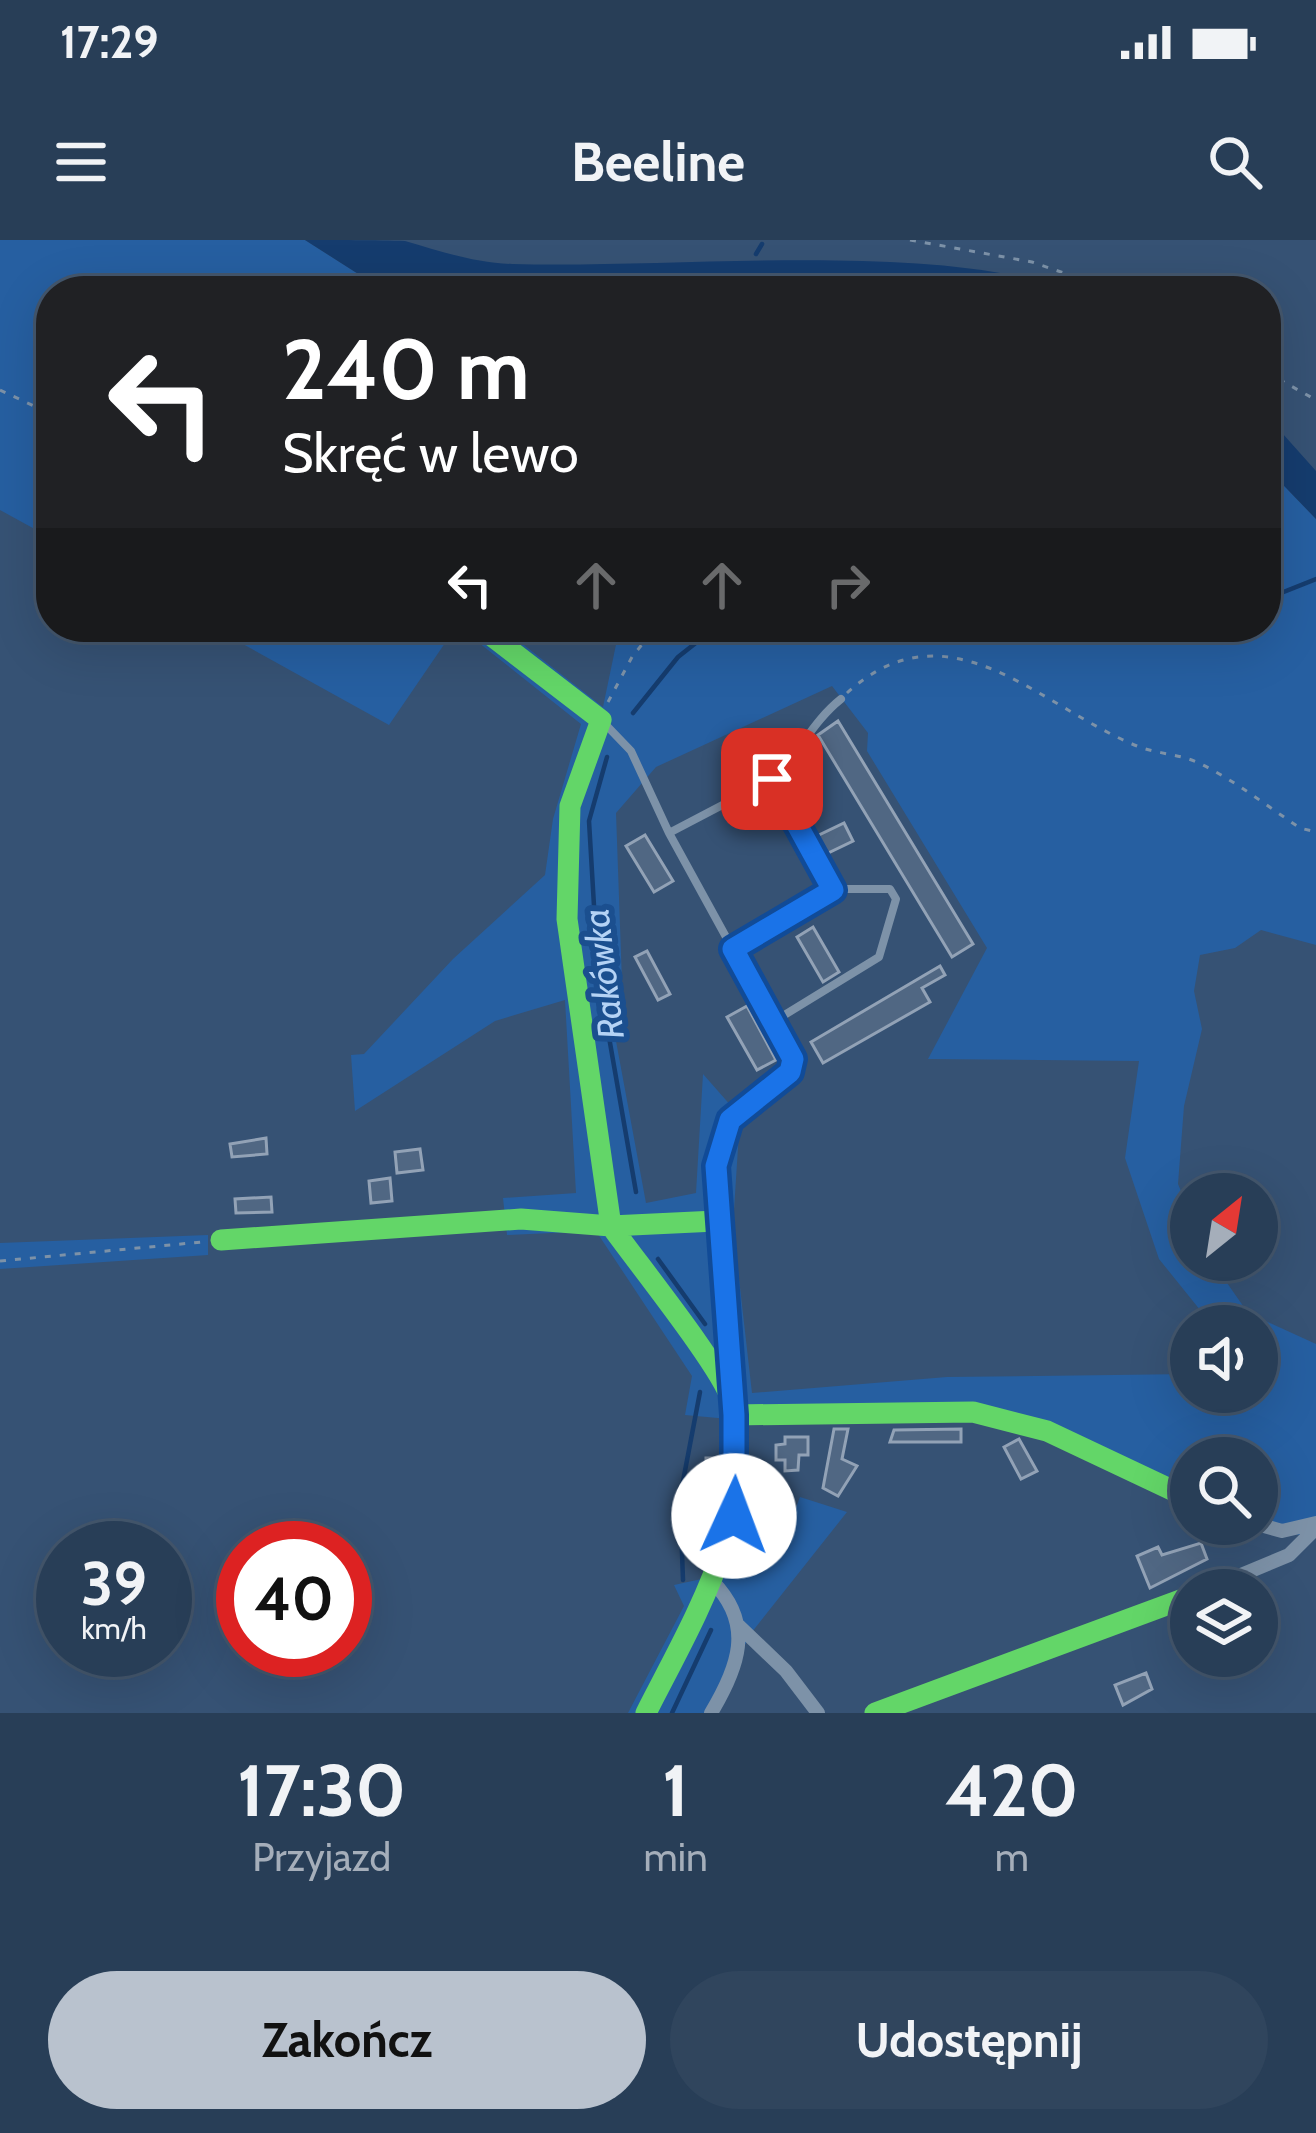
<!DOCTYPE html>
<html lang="pl">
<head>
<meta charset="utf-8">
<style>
	:root { --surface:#283e57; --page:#30455d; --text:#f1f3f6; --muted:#a5aeba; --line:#44576d; --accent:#b9c2ce }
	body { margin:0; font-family:Cabin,sans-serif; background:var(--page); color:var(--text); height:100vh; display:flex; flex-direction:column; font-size:45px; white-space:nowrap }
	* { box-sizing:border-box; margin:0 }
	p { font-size:39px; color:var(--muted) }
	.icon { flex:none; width:66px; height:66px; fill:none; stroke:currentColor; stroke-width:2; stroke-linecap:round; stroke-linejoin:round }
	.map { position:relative; height:1473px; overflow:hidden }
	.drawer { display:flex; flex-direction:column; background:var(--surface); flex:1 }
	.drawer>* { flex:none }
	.guide { position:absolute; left:36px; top:36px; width:1245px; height:366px; border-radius:48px; box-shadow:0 12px 48px #0002,0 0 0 3px var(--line); background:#202124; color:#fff; overflow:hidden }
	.needle { width:78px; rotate:30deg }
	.tools { position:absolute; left:1170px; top:933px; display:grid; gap:24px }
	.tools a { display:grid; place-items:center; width:108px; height:108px; border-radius:50%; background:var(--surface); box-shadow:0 12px 48px #0002,0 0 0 3px var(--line); font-size:60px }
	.speed { position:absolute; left:36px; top:1281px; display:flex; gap:24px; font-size:60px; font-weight:700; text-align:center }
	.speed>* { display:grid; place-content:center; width:156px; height:156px; border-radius:50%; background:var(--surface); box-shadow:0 12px 48px #0002,0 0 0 3px var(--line); line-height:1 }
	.speed small { font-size:30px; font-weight:400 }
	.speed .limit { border:18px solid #d22; background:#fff; color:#111 }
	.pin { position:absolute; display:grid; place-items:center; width:102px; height:102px; color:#fff; margin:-51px; border-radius:24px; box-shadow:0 6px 18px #0006 }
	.me { position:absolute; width:132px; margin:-66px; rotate:2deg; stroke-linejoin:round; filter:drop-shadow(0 0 9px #0008) }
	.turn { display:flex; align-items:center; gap:42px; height:252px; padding:0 48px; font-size:54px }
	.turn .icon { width:156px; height:156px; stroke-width:2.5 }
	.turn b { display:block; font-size:84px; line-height:102px }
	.lanes { display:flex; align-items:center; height:114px; padding:0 48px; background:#0003; justify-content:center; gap:60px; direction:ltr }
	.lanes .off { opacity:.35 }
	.eta { display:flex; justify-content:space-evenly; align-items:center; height:204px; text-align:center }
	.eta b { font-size:72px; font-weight:800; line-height:84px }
	.cta { display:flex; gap:24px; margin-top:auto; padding:24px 48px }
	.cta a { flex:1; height:138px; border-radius:72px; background:var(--accent); color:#111; font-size:48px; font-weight:800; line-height:138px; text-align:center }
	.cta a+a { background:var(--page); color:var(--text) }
	.status { display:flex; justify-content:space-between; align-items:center; height:84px; padding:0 60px; background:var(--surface); direction:ltr }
	.status svg { height:33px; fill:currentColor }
	header { display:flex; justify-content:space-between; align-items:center; height:156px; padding:0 48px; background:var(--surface); font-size:54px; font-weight:800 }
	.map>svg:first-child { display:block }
	.green { fill:#265fa1; fill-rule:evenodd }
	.water { fill:#153c6e }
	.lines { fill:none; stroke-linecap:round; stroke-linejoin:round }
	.stream { stroke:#153c6e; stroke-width:4.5 }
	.building { fill:#506783; stroke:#92a2b6; stroke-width:3 }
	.path { stroke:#7d92a8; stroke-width:3; stroke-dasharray:6 9; stroke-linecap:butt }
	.lane { stroke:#7d92a8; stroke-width:8 }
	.street { stroke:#7d92a8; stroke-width:14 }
	.fast { stroke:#63d668; stroke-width:21 }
	.route-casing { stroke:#114b97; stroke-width:30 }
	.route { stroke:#1a73e8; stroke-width:21 }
	.labels { text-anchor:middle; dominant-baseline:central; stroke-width:12; stroke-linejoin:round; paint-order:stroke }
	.water-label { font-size:36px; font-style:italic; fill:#b5d3f5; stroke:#1b4f8f }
</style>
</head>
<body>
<div class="status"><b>17:29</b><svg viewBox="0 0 49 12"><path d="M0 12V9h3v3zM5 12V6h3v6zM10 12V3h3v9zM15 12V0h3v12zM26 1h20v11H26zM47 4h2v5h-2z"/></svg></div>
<header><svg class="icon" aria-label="menu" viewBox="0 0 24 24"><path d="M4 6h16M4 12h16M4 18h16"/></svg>Beeline<svg class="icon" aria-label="search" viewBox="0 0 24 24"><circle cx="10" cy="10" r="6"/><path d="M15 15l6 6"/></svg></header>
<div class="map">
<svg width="1316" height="1473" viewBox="0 0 1316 1473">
	<rect width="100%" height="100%" fill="#365274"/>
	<path class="green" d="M0,0h305l80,51h-334v247l-51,-28z
		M1266,227l50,52v426l-55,-15 -26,18 -35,7 -6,36 8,38 -18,77 -6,78 13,31v45h20l37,53 68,31v188l-16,3 -55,-11h12v-66h-66v42l-181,-81 -238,4 -87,-8 7,-39 -96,-145 -89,4 -4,-37 73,-5 -11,-193 -70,21 -140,90 -4,-56 13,-1 89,-95 92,-84 8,-56 28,-95 -122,-97h42l102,80 15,-72 -10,-8h658zM832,446l36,47 -1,18 120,197 -59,111 211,2 -14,97 34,101 54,67h44v38l13,7 -13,1v20h-66v-18l-244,3 -195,16 -19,-167 7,-110 -37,-42 -7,119 -50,10 -40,-216 16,-5 -6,-169 40,-46z
		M212,387h244l-67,98z
		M208,995v20l-208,14v-26z
		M800,1257l47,15 -95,120 -44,81h-80l56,-107 -10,-21 55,-12 16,-54 42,12z"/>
	<path class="water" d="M305,0c29,0 72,0 100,1 34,10 70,22 107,23 164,5 416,-24 561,27h-688z
		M1266,175l50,56v48l-50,-52z"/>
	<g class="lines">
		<path class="stream" d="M756,14l6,-10
			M1266,359l50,-20
			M633,473l45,-56 38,-30
			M607,517l-18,64 9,153 38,218
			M658,1019l47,65
			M683,1340l-3,-83 20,-105
			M672,1473l39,-83"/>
	</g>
	<path class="building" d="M838,481l135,223 -21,13 -134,-222z
		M770,490l14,22 -45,28 -5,-9 18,-11 -9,-14z
		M844,583l9,18 -27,13 -9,-18z
		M645,595l28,46 -19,11 -28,-46z
		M813,687l26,45 -16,10 -26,-45z
		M647,711l23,43 -12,6 -23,-43z
		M940,726l5,9 -23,13 8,14 -107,61 -12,-21z
		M747,766l29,54 -19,10 -30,-53z
		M266,898l1,16 -35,3 -2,-13z
		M420,909l3,21 -26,3 -2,-21z
		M390,938l2,23 -21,2 -2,-22z
		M271,957l1,15 -36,1 -1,-14z
		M834,1189h14l-6,30 15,7 -19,30 -15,-8z
		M961,1189v13h-71l4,-12z
		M785,1197h23v18h-9l-1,15 -13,1v-11h-9v-15l9,-1z
		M1019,1199l18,32 -16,8 -17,-32z
		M706,1218h14l-1,35 -13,1z
		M687,1281l26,5 -8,27 -8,-1 3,-17h-12z
		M1201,1303l6,16 -57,29 -13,-32 21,-9 4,8z
		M1146,1433l6,16 -29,16 -8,-20z"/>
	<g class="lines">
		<path class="path" d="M910,0l122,22 84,29
			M1266,132l50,28
			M0,150l51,24
			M847,453c102,-93 193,14 290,53 20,8 43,8 62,17 35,17 68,43 101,65l16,4
			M608,462l24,-45 24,-30
			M0,1021l202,-19"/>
		<path class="lane" d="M606,485l25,26 38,82 124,226 -3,13 -13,11
			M772,539c27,-25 40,-57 69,-80
			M669,593l103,-54 61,110h57l6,10 -17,58 -106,65
			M733,709l100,-60"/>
		<path class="street" d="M730,1152l-14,-226 15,-46 46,-37
			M1257,1284l25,7 34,-8
			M1205,1350l84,-35 27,-27
			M739,1386l47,45 32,42
			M711,1473c27,-45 44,-88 2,-131"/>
		<path class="fast" d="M480,387l121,93 -31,86 -3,113 44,307 105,-5
			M221,1000l300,-21 90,7c24,34 112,143 120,174 31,110 -38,220 -85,313
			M733,1175l240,-3 74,19 144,68
			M875,1473l316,-117"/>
	</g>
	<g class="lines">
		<defs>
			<path id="route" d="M734,1276v-101l-18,-249 14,-46 60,-48 3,-13 -60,-110 100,-59 -61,-111"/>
		</defs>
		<use href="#route" class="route-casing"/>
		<use href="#route" class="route"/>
	</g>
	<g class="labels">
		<g class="water-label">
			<text transform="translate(603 734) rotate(-97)">Rakówka</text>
		</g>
	</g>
</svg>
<div class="tools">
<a><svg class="needle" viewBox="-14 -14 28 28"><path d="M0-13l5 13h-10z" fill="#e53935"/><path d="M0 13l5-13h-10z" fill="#a5aeba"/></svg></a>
<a><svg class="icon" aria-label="sound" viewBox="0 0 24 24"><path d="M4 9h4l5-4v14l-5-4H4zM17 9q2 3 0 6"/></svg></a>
<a><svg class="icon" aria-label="search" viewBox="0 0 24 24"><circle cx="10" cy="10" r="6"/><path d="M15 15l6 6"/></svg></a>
<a><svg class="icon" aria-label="layers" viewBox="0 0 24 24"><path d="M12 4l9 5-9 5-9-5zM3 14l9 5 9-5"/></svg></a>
</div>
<div class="speed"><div>39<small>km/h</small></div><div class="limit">40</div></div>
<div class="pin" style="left:772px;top:539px;background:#d93025"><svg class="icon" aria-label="arrive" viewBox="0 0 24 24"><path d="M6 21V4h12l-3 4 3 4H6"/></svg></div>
<svg class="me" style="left:734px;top:1276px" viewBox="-20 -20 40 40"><circle r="19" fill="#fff"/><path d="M0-13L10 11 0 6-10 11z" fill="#1a73e8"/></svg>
<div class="guide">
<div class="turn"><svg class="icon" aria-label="left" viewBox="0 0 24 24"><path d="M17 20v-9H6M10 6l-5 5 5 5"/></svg><div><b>240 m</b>Skręć w lewo</div></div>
<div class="lanes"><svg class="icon" aria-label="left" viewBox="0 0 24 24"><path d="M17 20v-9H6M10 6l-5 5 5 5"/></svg><svg class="icon off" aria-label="ahead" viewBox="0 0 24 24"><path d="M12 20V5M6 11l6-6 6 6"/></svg><svg class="icon off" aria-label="ahead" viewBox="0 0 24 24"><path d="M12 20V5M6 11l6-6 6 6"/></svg><svg class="icon off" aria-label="right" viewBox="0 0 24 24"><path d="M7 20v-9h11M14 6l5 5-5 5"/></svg></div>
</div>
</div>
<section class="drawer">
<div class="eta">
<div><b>17:30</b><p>Przyjazd</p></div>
<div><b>1</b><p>min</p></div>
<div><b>420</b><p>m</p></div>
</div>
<div class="cta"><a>Zakończ</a><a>Udostępnij</a></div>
</section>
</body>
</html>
